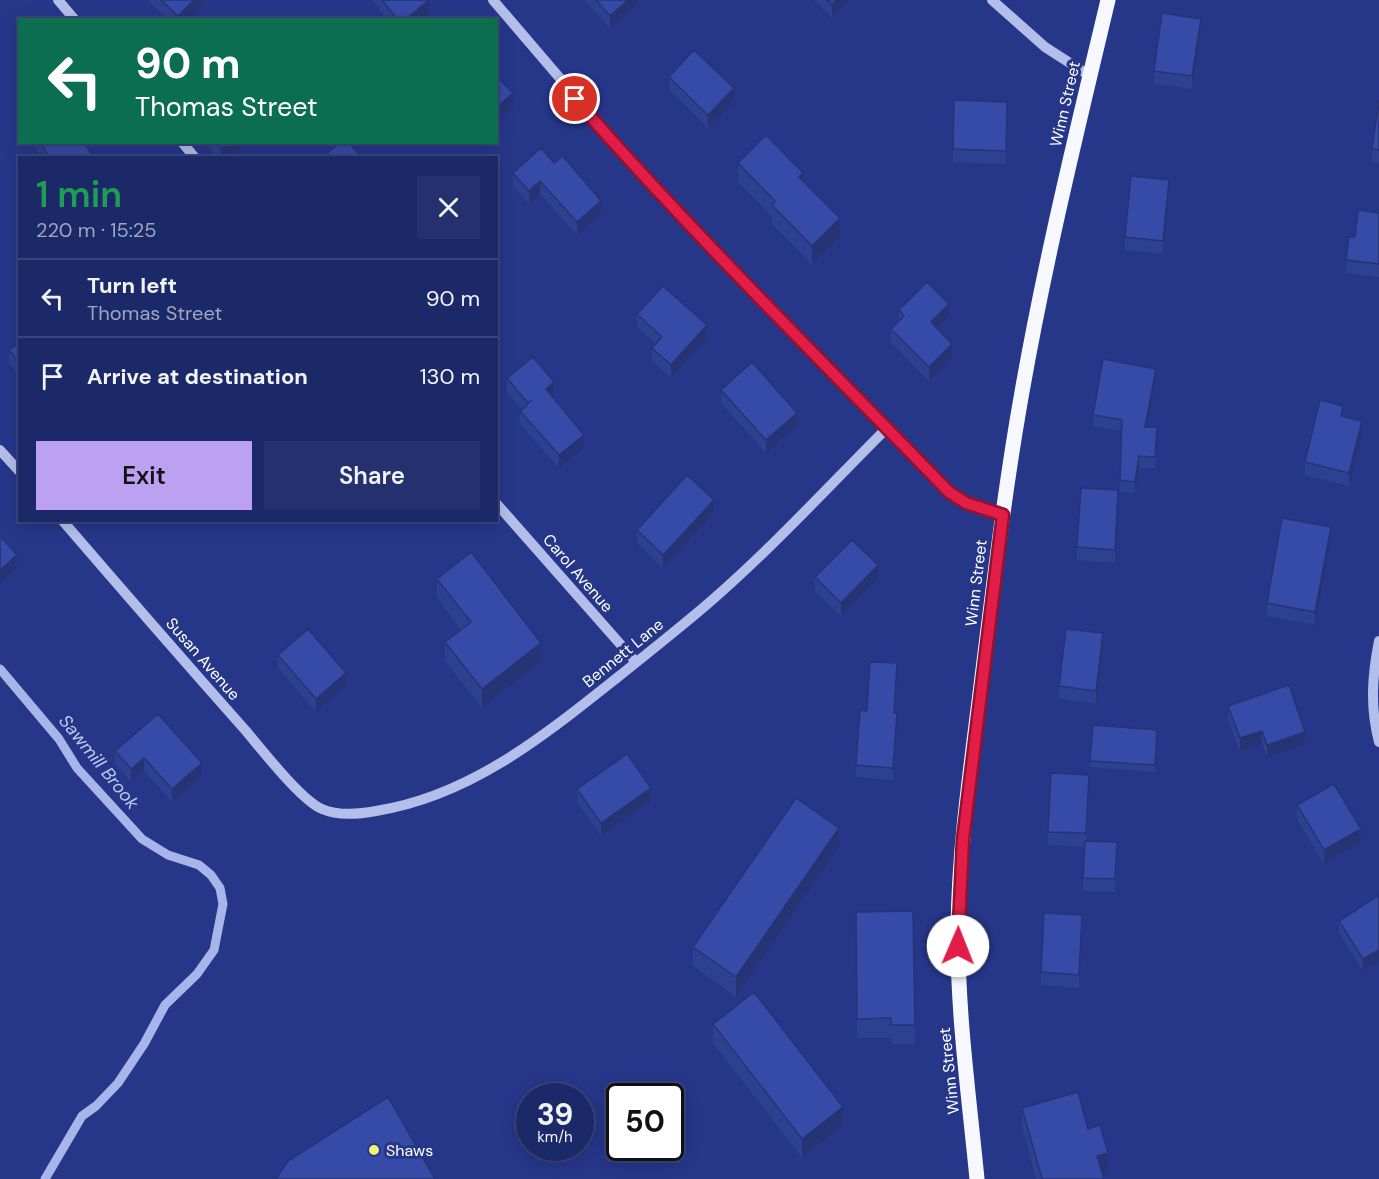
<!DOCTYPE html>
<html lang="en">
<head>
<meta charset="utf-8">
<style>
	:root { --surface:#1c2968; --page:#25316e; --text:#f1f3f6; --muted:#a0a6c0; --line:#3a457c; --accent:#bca0f2 }
	body { margin:0; font-family:"DM Sans",sans-serif; background:var(--page); color:var(--text); height:100vh; display:flex; flex-direction:column; font-size:22px; white-space:nowrap }
	* { box-sizing:border-box; margin:0 }
	p { font-size:20px; color:var(--muted) }
	.icon { flex:none; width:33px; height:33px; fill:none; stroke:currentColor; stroke-width:2; stroke-linecap:round; stroke-linejoin:round }
	.map { position:relative; flex:1; overflow:hidden }
	.side { position:absolute; left:18px; top:156px; width:480px; height:366px; display:flex; flex-direction:column; background:var(--surface); border-radius:0px; box-shadow:0 3px 15px #0003,0 0 0 2px var(--line) }
	.side>* { flex:none }
	.banner { position:absolute; left:18px; top:18px; width:480px; height:126px; border-radius:0px; box-shadow:0 3px 15px #0003,0 0 0 2px var(--line); background:#0b6e4f; color:#fff; overflow:hidden }
	.speed { position:absolute; left:516px; top:1083px; display:flex; gap:12px; font-size:30px; font-weight:700; text-align:center }
	.speed>* { display:grid; place-content:center; width:78px; height:78px; border-radius:50%; background:var(--surface); box-shadow:0 3px 15px #0003,0 0 0 2px var(--line); line-height:1 }
	.speed small { font-size:15px; font-weight:400 }
	.speed .limit { border:3px solid #111; border-radius:9px; background:#fff; color:#111 }
	.pin { position:absolute; display:grid; place-items:center; width:51px; height:51px; color:#fff; margin:-26px; border:3px solid #fff; border-radius:50%; box-shadow:0 2px 6px #0007 }
	.me { position:absolute; width:66px; margin:-33px; rotate:1deg; stroke-linejoin:round; filter:drop-shadow(0 0 4px #0008) }
	.turn { display:flex; align-items:center; gap:21px; height:126px; padding:0 18px; font-size:27px }
	.turn .icon { width:78px; height:78px; stroke-width:2.5 }
	.turn b { display:block; font-size:42px; line-height:51px }
	.round { display:grid; place-items:center; flex:none; width:63px; height:63px; border-radius:0px; background:var(--page) }
	.overview { display:flex; align-items:center; justify-content:space-between; height:102px; padding:0 18px }
	h1 { font-size:36px; font-weight:600; line-height:45px; color:#1e9e55 }
	.cta { display:flex; gap:12px; margin-top:auto; padding:12px 18px }
	.cta a { flex:1; height:69px; border-radius:0px; background:var(--accent); color:#111; font-size:24px; font-weight:600; line-height:69px; text-align:center }
	.cta a+a { background:var(--page); color:var(--text) }
	ul { padding:0; list-style:none }
	li { display:flex; align-items:center; gap:18px; height:78px; padding:0 18px; border-top:2px solid var(--line) }
	li div { flex:1 }
	li b { display:block; font-size:22px }
	li em { font-style:normal }
	.map>svg:first-child { display:block }
	.lines { fill:none; stroke-linecap:round; stroke-linejoin:round }
	.stream { stroke:#a8b5ea; stroke-width:9 }
	.minor { stroke:#b3beea; stroke-width:10 }
	.major { stroke:#f7f8fe; stroke-width:15 }
	.wall { fill:#2e4090 }
	.shaded-wall { fill:#263475 }
	.building { fill:#364ba7; stroke:#263475; stroke-width:1.5 }
	.route-casing { stroke:#92132f; stroke-width:15 }
	.route { stroke:#e11d48; stroke-width:10 }
	.poi-dot { fill:#f3f078; stroke:#26378a; stroke-width:2 }
	.labels { text-anchor:middle; dominant-baseline:central; stroke-width:6; stroke-linejoin:round; paint-order:stroke }
	.street-label { font-size:16px; fill:#fff; stroke:#26378a }
	.poi-label { font-size:16px; fill:#fff; stroke:#26378a; text-anchor:start }
	.water-label { font-size:18px; font-style:italic; fill:#bfc9f1; stroke:#26378a }
</style>
</head>
<body>
<div class="map">
<svg width="1379" height="1179" viewBox="0 0 1379 1179">
	<rect width="100%" height="100%" fill="#26378a"/>
	<g class="lines">
		<path class="stream" d="M0,669l59,70 18,29 65,71 26,16 31,10 12,10 9,13 3,16 -9,46 -17,24 -32,31 -21,39 -26,39 -22,23 -14,10 -37,63"/>
		<path class="minor" d="M58,0l17,20
			M493,0l142,166 127,135 187,191 17,11 37,12
			M992,0l53,47 45,29
			M182,142l13,16
			M0,450l20,22
			M496,503l140,159
			M62,520c61,71 122,141 184,211 16,19 55,69 76,78 16,7 38,5 54,2 95,-15 169,-76 242,-134 31,-25 63,-50 93,-76 62,-54 118,-115 176,-173
			M1379,641c-7,35 -9,67 0,101"/>
		<path class="major" d="M977,1179c-8,-83 -20,-167 -19,-251 1,-84 14,-168 24,-251 12,-95 23,-190 40,-285 23,-131 55,-262 86,-392"/>
	</g>
	<path class="wall" d="M148,0h56v3l-16,17h-20z
		M372,0h56l1,14 -8,6h-33z
		M585,0h53v5l-28,24z
		M814,0h35l-17,18z
		M1201,32l-9,57 -38,-5v-13z
		M669,77l65,24 -26,27 -39,-38z
		M1379,100v63l-7,-1v-13z
		M1007,115l-1,49 -53,-2v-13z
		M36,142h48l10,16h-53l-5,-9z
		M208,142h39l-19,16h-11l-9,-12z
		M554,163l47,51 -24,21 -37,-41 -11,10 -16,-18v-13z
		M738,163l65,19 37,55 -28,28 -40,-41v-7l-34,-35z
		M1169,193l-6,61 -38,-4v-13z
		M1379,213v64l-33,-4v-13l9,-23z
		M899,310l50,7 -11,12 14,28 -23,24 -38,-39v-13l8,-8z
		M637,314l70,24 -36,40 -19,-17v-13l4,-4 -19,-17z
		M20,342v34l-11,-12v-14z
		M507,378l47,18 -2,1 32,51 -25,20 -39,-44v-13l2,-2 -15,-17z
		M1156,380l-9,47 10,12 -2,29h-16l-4,25 -15,-1 2,-61 -29,-5v-11z
		M721,390l76,36 -31,27 -45,-50z
		M1362,435l-13,51 -44,-11v-13z
		M1118,503l-3,60 -38,-3v-13z
		M714,513l-51,55 -26,-25v-13z
		M1331,540l-16,85 -48,-9v-13z
		M815,577l63,1 -37,38 -26,-25z
		M437,579l104,83 -59,46 -37,-47v-19l16,-12 -24,-32z
		M1103,647l-7,57 -37,-5v-13z
		M278,655l68,31 -30,26 -38,-44z
		M897,675l-2,38 2,12 -4,55 -37,-3v-12l11,-54z
		M1228,706l77,39 -38,13 -5,-14 -22,8 -12,-33z
		M158,714l44,62 -30,26 -28,-31 -13,11 -16,-18v-13z
		M1157,736l-2,36 -65,-5v-6z
		M1089,788l-2,53 30,15 -2,36 -32,-1 2,-44 -37,-2v-13z
		M577,789l74,12 -50,35 -24,-34z
		M1297,805l64,37 -37,22 -27,-45z
		M839,847l-103,150 -43,-31v-19z
		M1379,895l-16,76 -24,-38v-12z
		M913,911l2,133h-24v-6h-34l-1,-126z
		M1082,928l-3,60 -38,-3v-13z
		M713,1024l130,102 -41,32 -89,-115z
		M1022,1108l66,21 20,43 -5,1 1,6h-68l-14,-52z"/>
	<path class="shaded-wall" d="M194,0h10v3l-16,17h-10v-4z
		M429,0v14l-8,6h-16z
		M628,0h10v5l-28,24v-13z
		M837,0h12l-17,18v-13z
		M1201,19v13l-9,57v-13z
		M734,88v13l-26,27v-13z
		M513,93v13l-17,15v-13z
		M230,142h17l-19,16h-7v-9z
		M803,173v19l-4,-15z
		M1169,180v13l-6,61v-13z
		M540,181v13l-11,10v-13z
		M601,201v13l-24,21v-13z
		M840,218v19l-28,28v-19z
		M949,304v13l-18,18v-13z
		M707,325v13l-36,40v-13z
		M952,344v13l-23,24v-14z
		M1156,369v11l-11,58v-11z
		M554,382v14l-8,6v-13z
		M797,413v13l-31,27v-13z
		M1362,421v14l-13,51v-13z
		M584,435v13l-25,20v-13z
		M1139,456v12l-4,25v-11z
		M1118,490v13l-3,60v-13z
		M714,500v13l-51,55v-13z
		M1331,527v13l-16,85v-13z
		M17,555v13l-17,16v-14z
		M878,565v13l-37,38v-13z
		M1103,633v14l-7,57v-13z
		M541,643v19l-59,46v-19z
		M897,663v12l-3,50v-12z
		M346,673v13l-30,26v-13z
		M897,713v12l-4,55v-12z
		M1262,731v13l-22,8v-14z
		M1305,732v13l-38,13v-13z
		M144,758v13l-13,11v-13z
		M202,763v13l-30,26v-13z
		M1089,775v13l-3,59v-14z
		M651,788v13l-50,35v-13z
		M839,828v19l-103,150v-20z
		M1361,829v13l-37,22v-14z
		M1082,915v13l-3,60v-13z
		M1379,950v12l-16,9v-12z
		M843,1107v19l-41,32v-19z
		M1108,1153v19l-11,3v-19z"/>
	<path class="building" d="M161,0h33l-16,16z
		M382,0h47l-24,20h-7z
		M596,0h32l-18,16z
		M827,0h10l-5,5z
		M1162,13l39,6 -9,57 -38,-5z
		M694,50l40,38 -26,27 -39,-38z
		M496,76l17,17 -17,15z
		M954,100l53,2 -1,49 -53,-2z
		M1379,100v50l-7,-1z
		M766,135l37,38 -4,4 41,41 -28,28 -40,-41 3,-4 -37,-38z
		M40,142h44l10,16h-44z
		M216,142h14l-9,7z
		M340,142h8l14,16h-40z
		M541,148l13,15 9,-7 38,45 -24,21 -37,-41 -11,10 -16,-18z
		M1131,176l38,4 -6,61 -38,-4z
		M1358,210l21,3v51l-33,-4 3,-23h6z
		M927,282l22,22 -18,18 21,22 -23,23 -38,-38 13,-13 -5,-6z
		M663,286l44,39 -36,40 -19,-17 10,-11 -25,-23z
		M20,342v21l-11,-13z
		M533,357l21,25 -8,7 38,46 -25,20 -39,-44 12,-11 -4,3 -21,-25z
		M1103,359l53,10 -11,58h12l-2,30 -16,-1 -4,26 -15,-2 2,-60 -29,-5z
		M752,362l45,51 -31,27 -45,-50z
		M1320,400l23,6 -2,10 21,5 -13,52 -44,-11z
		M687,475l27,25 -51,55 -26,-25z
		M1081,488l37,2 -3,60 -38,-3z
		M1282,518l49,9 -16,85 -48,-9z
		M0,536l17,19 -17,15z
		M852,540l26,25 -37,38 -26,-26z
		M471,552l70,91 -59,46 -37,-47 26,-20 -34,-43z
		M308,629l38,44 -30,26 -38,-44z
		M1066,629l37,4 -7,58 -37,-5z
		M870,662l27,1 -3,50h3l-4,55 -37,-3 4,-55 7,1z
		M1289,685l16,47 -38,13 -5,-14 -22,7 -12,-32z
		M158,714l44,49 -30,26 -28,-31 -13,11 -16,-18z
		M1093,725l64,5 -2,35 -65,-4z
		M627,754l24,34 -50,35 -24,-34z
		M1051,773l38,2 -3,58 -38,-1z
		M1334,784l27,45 -37,21 -27,-45z
		M796,798l43,30 -103,149 -43,-30z
		M1085,841l32,1 -2,37 -32,-1z
		M1379,895v55l-16,9 -24,-38z
		M913,911l2,114h-24v-7l-34,1 -1,-107z
		M1044,913l38,2 -3,60 -38,-3z
		M754,992l89,115 -41,32 -89,-115z
		M1078,1092l10,37 12,-4 8,28 -11,3 7,23h-62l-20,-71z
		M388,1097l47,82h-159l12,-18z"/>
	<g class="lines">
		<defs>
			<path id="route" d="M575,99c119,136 248,263 374,393l17,11 37,12 -40,325 -5,106"/>
		</defs>
		<use href="#route" class="route-casing"/>
		<use href="#route" class="route"/>
	</g>
	<circle class="poi-dot" cx="374" cy="1150" r="6"/>
	<g class="labels">
		<g class="street-label">
			<text transform="translate(1065 104) rotate(-77)">Winn Street</text>
			<text transform="translate(578 573) rotate(49)">Carol Avenue</text>
			<text transform="translate(976 583) rotate(-83)">Winn Street</text>
			<text transform="translate(623 653) rotate(-39)">Bennett Lane</text>
			<text transform="translate(203 659) rotate(49)">Susan Avenue</text>
			<text transform="translate(949 1071) rotate(-96)">Winn Street</text>
		</g>
		<g class="poi-label">
			<text x="386" y="1150">Shaws</text>
		</g>
		<g class="water-label">
			<text transform="translate(99 762) rotate(51)">Sawmill Brook</text>
		</g>
	</g>
</svg>
<div class="speed"><div>39<small>km/h</small></div><div class="limit">50</div></div>
<div class="pin" style="left:575px;top:99px;background:#d93025"><svg class="icon" aria-label="arrive" viewBox="0 0 24 24"><path d="M6 21V4h12l-3 4 3 4H6"/></svg></div>
<svg class="me" style="left:958px;top:946px" viewBox="-20 -20 40 40"><circle r="19" fill="#fff"/><path d="M0-13L10 11 0 6-10 11z" fill="#e11d48"/></svg>
<div class="banner">
<div class="turn"><svg class="icon" aria-label="left" viewBox="0 0 24 24"><path d="M17 20v-9H6M10 6l-5 5 5 5"/></svg><div><b>90 m</b>Thomas Street</div></div>
</div>
<section class="side">
<div class="overview"><div><h1>1 min</h1><p>220 m · 15:25</p></div><a class="round"><svg class="icon" aria-label="close" viewBox="0 0 24 24"><path d="M6 6l12 12M18 6L6 18"/></svg></a></div>
<ul>
<li><svg class="icon" aria-label="left" viewBox="0 0 24 24"><path d="M17 20v-9H6M10 6l-5 5 5 5"/></svg><div><b>Turn left</b><p>Thomas Street</p></div><em>90 m</em></li>
<li><svg class="icon" aria-label="arrive" viewBox="0 0 24 24"><path d="M6 21V4h12l-3 4 3 4H6"/></svg><div><b>Arrive at destination</b></div><em>130 m</em></li>
</ul>
<div class="cta"><a>Exit</a><a>Share</a></div>
</section>
</div>
</body>
</html>
